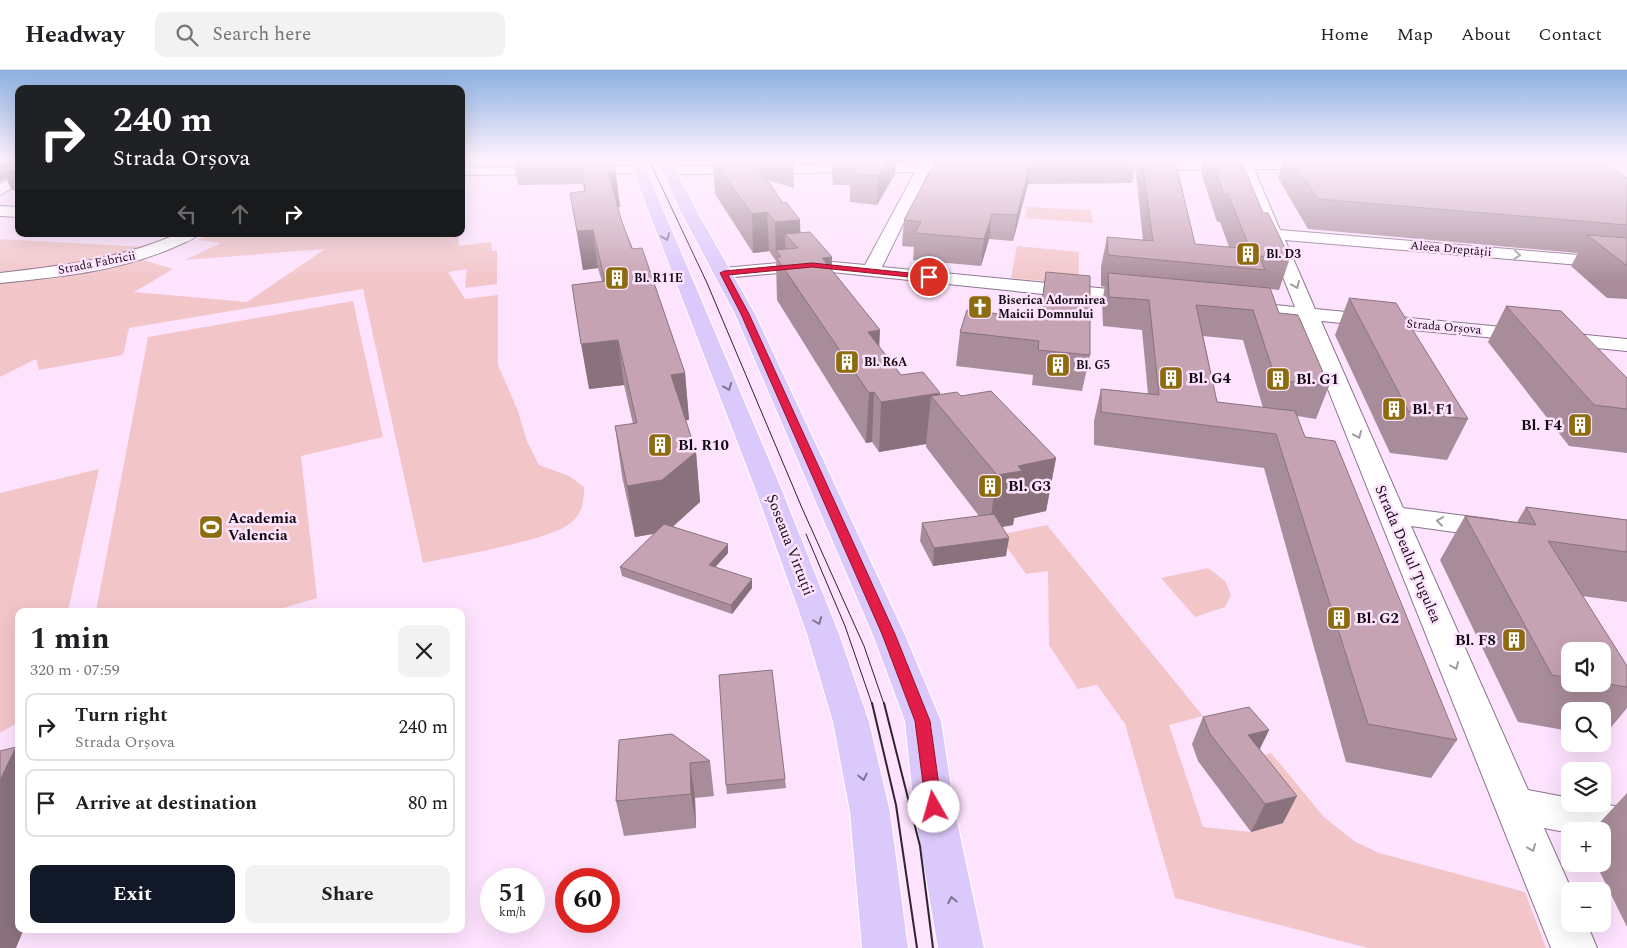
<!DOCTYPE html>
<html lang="en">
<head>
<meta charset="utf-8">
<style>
	:root { --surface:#fff; --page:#f2f2f2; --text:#202124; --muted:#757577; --line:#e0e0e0; --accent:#111827 }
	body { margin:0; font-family:Spectral,serif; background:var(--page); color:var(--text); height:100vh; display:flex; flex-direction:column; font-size:19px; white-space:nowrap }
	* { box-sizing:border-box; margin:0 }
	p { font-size:16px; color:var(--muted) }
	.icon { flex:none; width:28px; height:28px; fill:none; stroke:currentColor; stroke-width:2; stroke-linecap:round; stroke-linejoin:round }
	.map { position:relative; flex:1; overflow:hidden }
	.drawer { position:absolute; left:15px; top:538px; width:450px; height:325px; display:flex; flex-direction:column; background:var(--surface); border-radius:10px; box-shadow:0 5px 20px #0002 }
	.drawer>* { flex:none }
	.top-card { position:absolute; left:15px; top:15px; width:450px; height:152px; border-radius:10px; box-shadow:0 5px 20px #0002; background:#202124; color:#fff; overflow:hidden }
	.tools { position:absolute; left:1561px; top:572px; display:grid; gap:10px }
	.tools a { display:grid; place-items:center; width:50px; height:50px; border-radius:10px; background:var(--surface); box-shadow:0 5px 20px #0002; font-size:25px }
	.speed { position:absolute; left:480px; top:798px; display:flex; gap:10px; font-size:25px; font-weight:700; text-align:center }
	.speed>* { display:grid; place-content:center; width:65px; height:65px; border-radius:50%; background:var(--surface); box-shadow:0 5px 20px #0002; line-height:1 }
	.speed small { font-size:12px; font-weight:400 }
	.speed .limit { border:8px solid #d22; background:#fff; color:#111 }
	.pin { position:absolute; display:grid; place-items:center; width:42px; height:42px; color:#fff; margin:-21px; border:2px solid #fff; border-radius:50%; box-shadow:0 1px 5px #0007 }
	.me { position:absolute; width:55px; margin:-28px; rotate:353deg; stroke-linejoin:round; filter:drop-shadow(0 0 4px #0008) }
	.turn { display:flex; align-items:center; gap:18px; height:105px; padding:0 15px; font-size:22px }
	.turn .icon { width:65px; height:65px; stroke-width:2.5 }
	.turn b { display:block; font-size:35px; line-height:42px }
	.lanes { display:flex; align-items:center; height:48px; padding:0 15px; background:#0003; justify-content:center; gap:25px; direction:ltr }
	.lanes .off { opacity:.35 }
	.round { display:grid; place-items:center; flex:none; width:52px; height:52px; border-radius:10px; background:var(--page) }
	.head { display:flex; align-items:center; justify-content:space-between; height:85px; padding:0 15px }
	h1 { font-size:30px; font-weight:700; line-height:38px }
	.action { display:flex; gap:10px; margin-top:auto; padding:10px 15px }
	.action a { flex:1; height:58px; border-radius:10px; background:var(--accent); color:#fff; font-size:20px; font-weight:700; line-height:58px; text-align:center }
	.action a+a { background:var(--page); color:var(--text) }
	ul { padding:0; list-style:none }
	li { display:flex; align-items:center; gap:15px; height:68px; margin:0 10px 8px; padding:0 5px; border:2px solid var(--line); border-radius:10px }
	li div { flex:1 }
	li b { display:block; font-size:19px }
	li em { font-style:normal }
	header { display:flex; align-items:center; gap:30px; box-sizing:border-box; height:70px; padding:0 25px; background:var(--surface); border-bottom:1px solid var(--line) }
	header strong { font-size:24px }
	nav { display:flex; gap:28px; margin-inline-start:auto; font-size:18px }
	.search { width:350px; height:45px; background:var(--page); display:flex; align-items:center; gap:12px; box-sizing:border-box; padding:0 18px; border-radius:10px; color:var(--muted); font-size:19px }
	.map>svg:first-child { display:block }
	.green { fill:#f2c6c9 }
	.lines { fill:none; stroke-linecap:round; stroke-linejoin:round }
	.street-casing { stroke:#8b748c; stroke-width:2 }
	.primary-casing { stroke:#fff; stroke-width:2 }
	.street { fill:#fff; fill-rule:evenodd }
	.primary { fill:#dcc9fb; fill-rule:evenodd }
	.tram-far1 { stroke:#2f242f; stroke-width:1 }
	.tram { stroke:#2f242f; stroke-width:2 }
	.wall { fill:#a98c99; fill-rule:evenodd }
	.shaded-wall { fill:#8a727d }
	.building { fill:#c5a3b2; stroke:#8a727d }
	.oneway { stroke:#817392 }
	.oneway2 { stroke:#a09da0 }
	.route { fill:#e11d48; stroke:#92132f }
	.labels { text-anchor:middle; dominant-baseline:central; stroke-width:5; stroke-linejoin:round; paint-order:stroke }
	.far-street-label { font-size:12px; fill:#120a12; stroke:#fee3fe }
	.far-poi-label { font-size:12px; font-weight:bold; fill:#120a12; stroke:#fee3fe; text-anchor:start }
	.poi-label { font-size:15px; font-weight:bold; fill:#120a12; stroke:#fee3fe; text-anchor:start }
	.street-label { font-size:15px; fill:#120a12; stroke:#fee3fe }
</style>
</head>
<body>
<header>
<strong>Headway</strong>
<div class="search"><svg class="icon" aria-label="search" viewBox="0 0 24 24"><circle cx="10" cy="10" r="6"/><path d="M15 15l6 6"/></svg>Search here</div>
<nav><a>Home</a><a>Map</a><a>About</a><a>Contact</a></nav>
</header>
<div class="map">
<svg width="1627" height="878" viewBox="0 0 1627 878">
	<rect width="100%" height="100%" fill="#fee3fe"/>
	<path class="green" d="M1027,137l64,3 2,13 -68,-5z
		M210,164h248l1,12 32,-4 1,9h5v33l-32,4 2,-19 -19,3 17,27 33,-4v70l20,46 9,30 12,24 30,11 15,11c0,14 -1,24 -12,35 -21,19 -118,34 -149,41l-60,-274 -234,39 -6,27 -84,15 -3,-11 -36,18v-94l68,-8 72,-16 33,10 -39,23 113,10 78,-53 -140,11 36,-17 -23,-3z
		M0,169l145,8 -51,15 -94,13z
		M1017,176l62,6 -1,32 -67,-6z
		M353,231l30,136 -82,19 16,142 -44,13h-177l52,-274z
		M99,399l-31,142h-49v111l-19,11v-240z
		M1047,455l156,191 -34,9 34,102 48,5 -16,-69 36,-10 53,64 30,24 25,12 146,39 21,56h-178l-193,-50 -50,-174 -28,-39 -19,4 -29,-44 -1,-74 -22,3 -28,-39z
		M1208,498l17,13 6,14 -6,12 -30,10 -34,-39z"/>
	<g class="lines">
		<defs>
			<path id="street" d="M922,90h12l-1,3h36l7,4 -7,4h-40l-47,96 258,25 7,2 2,4 -2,4 -7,2 -328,-34 -88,8 -6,-1 -3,-4 3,-4 6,-1 88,-8 53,5 50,-93 -245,2 -7,-4 7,-4 250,-3z
				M1237,90l82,1 7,4 -7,4h-65l26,61 347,29v10l-342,-29 30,69 312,30v12l-306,-30 82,187 94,12 10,3 4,6 -4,6 -10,3 -86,-12 117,264 42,8v6h32l25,4v36l-25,-5v-8h-32v2l-26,-5 28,63h-2v33h17l10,24h-46l-251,-629 -57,-5 -7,-2 -3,-4 3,-4 7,-2 52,5 -55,-138 -143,1 -7,-4 7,-4 140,-1z
				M640,96l7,4 -2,3 -184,2v-8z
				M19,103v11l-19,11v-11z
				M0,136l19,1v10l-19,-1z
				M177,164h21c-4,6 -13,8 -19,11 -56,26 -119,32 -179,38v-10c61,-7 121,-14 177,-39z"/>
			<path id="primary" d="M629,90h13l139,328 58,146 30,88 21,90 18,136h-46l-12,-136 -17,-90 -26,-88 -52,-146z
				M658,90h13l25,50 59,104 150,321 36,86 13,86 30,141h-46l-24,-141 -9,-86 -32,-86 -138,-321 -55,-104z"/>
		</defs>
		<use href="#street" class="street-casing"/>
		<use href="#primary" class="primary-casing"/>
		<use href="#street" class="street"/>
		<use href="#primary" class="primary"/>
		<path class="tram-far1" d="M649,90l58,123 95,225 62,138 20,58
			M806,464l39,92 27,78"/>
		<path class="tram" d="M872,633l24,102 21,143
			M884,633l36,143 13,102"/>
	</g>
	<path class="wall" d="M513,90h99l8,47h-3l5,15 63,151 4,47h-4l11,32 4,50 -27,24 55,27 -13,14 37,21 -20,26 -110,-38 -2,-9 34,-33 -19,3 -13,-61 -7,-50 18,-2 -9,-39 -35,4 13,-107 -4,-14 -15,2 -13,-77 14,-1 -1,-8 -65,1z
		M700,90h93l1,28 -27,-8 34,52 30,38 48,77 22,28 38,20 22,1 95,62 -10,53 -32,7 -1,7 -11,2 4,29 -73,10 -13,-25 2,-18 57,-7 -53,-69v-3l-47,8 -7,-10 -6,1 -89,-143 -1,-39 -7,-10 -16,2 -38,-59 -2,-31z
		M830,90h74l-2,2h-6l-1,12 -18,31 -27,-3v-17h-17l-1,-10v-12h-1z
		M936,90h239l20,84 34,3 -9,-25h-3l-16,-50 3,-12h32l27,53 27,45 -11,32 -9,-1 9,24 50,73 -13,33 -19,-3 8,21 152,303 -26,38 -85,-16 -82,-294 -170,-23v-24l7,-32 47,5 -6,-64 -39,-4 -1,-25 3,-14 -4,-1v-19l6,-30 36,3 -7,-67 2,-12h-1l-5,22 -104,1 -15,57 -24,-2 -8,27 -68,-6 1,-13 -12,-1 2,-26zM1203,266l40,4 20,68 -46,-6z
		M1284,90h314l29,18v121l-20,-1 -36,-32 7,-13 -270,-24 -30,-51z
		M1046,202l44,83 -8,36 -50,-6 1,-10 -77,-9 4,-34 79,-13z
		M1349,228l119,121 -21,41 -57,-7 -55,-118z
		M1506,236l121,72v75l-58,-7 -81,-104z
		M1526,437l101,13v82l-45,-6 45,70v42l-24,29 -1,-26h-32v20l-52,-9 -78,-162 25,-44 52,6zM1570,581h32v33h-32z
		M1203,647l66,13 -10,20 24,73 -32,9 -53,-71 -6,-17z
		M619,670l91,21 4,35 -19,2 1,30 -72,8 -8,-35z
		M785,709l1,9 -59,6 -1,-9z
		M1627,723v134l-31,-63h6v-33h-10z"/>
	<path class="shaded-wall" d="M0,90h13l6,10v27l-5,-7h-2l-6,-12 -6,4z
		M889,90h7l-1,14 -18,31 1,-29z
		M1031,91l-3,23 -15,57 4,-26z
		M608,103h8l4,34 -8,1z
		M767,142l2,39 -16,2 -1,-39z
		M992,144l-3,25 -8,27 3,-27z
		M800,150l1,39 -3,-11 -13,-14 1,27 -5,-4 -5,-7v8l-1,-36z
		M593,160l5,38 -15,2 -6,-39z
		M832,187l-1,42 -9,-41z
		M880,260l-2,47 -10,-45z
		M618,270l6,45 -35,4 -8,-45z
		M685,303l4,47 -13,2 -5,-47z
		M874,322l-2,50 -6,1 3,-50z
		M940,323l-2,12 -7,-9 -5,48 -47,8 2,-50z
		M696,382l4,50 -32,29 -33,6 -8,-51z
		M1056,388l-10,53 -32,7 -1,7 -24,4 8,-54 21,-9z
		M1009,468l-3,18 -73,10 1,-18z
		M728,474v9l-19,21v-9z
		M752,509v9l-20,26 -1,-9z
		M1269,660l-13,27 -8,-22z
		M16,677l3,4v178h5l-8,19h-16v-168z
		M690,693l5,35 1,30 -5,-34z
		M1297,726l-14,27 -32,9 14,-28z"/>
	<path class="building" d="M6,90h13v10l-15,1 11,-8 -15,1v-1z
		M579,90h33l4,13h-8l14,49 10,27 10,-1 43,125 -14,2 25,77 -34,28 -35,6 -12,-60 22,-3 -19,-83 -37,4 -9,-59 33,-4 -12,-51 -16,1 -7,-38 16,-2z
		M713,90h36l12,11 22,32 3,-1 14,18 -25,2 -8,-10 -15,2z
		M862,90h27l-11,16 -27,-2z
		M936,90h201l-106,1 -14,54 -25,-1 -8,25 -69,-6 6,-11 -17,-2z
		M1142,90h33l20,84 55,5 -22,-55h-4l-12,-34h24l7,5 20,48h5l22,45 -31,-2 6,14 -157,-15 -1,-18 46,4z
		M1292,90h306l29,18v47l-309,-26z
		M810,162l22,25 -10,1 58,72 -12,2 33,43 22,-3 17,21 -59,9 -7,-10 -5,1 -93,-136h5l-5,-7 22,-2 -13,-14z
		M1587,165l40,3v27h-1z
		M1046,202l44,4v79l-52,-5 1,-9 -79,-9 7,-22 73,9z
		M1108,203l162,15 9,25 19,2 31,71 -53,-6 -23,-70 -57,-5 21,97 78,9 10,26 30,4 122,299 -89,-16 -92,-290 -175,-22v-23l58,6 -10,-95 -40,-3z
		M1349,228l47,5 72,116 -59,-7z
		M1506,236l55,5 66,67v31l-33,-4z
		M991,321l65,67 -38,8 4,5 -25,4 -66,-79 26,-4 4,4z
		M1526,437l101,13v32l-79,-11 79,125v21l-25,-4v-32h-32v27l-18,-3 -87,-159 71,9z
		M994,444l15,24 -75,10 -12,-25z
		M664,454l64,20 -19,21 43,14 -21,26 -111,-38z
		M772,600l13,109 -59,6 -7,-110z
		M1249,637l20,23 -21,5 49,61 -32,8 -55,-70 -7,-17z
		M672,664l38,27 -20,2 1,31 -75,7 3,-61z
		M16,677l-16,33v-29z"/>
	<defs><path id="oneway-chevron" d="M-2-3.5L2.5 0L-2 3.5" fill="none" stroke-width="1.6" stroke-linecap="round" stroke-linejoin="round" transform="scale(1.25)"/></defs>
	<g class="oneway">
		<use href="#oneway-chevron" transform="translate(666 167) rotate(68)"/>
		<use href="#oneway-chevron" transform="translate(728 317) rotate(68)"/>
		<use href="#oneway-chevron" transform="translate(818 551) rotate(69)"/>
		<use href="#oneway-chevron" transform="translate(863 707) rotate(78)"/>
		<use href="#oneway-chevron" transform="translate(952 830) rotate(-101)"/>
	</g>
	<g class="oneway2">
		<use href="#oneway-chevron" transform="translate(1517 185) rotate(5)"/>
		<use href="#oneway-chevron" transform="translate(1296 215) rotate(67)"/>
		<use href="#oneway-chevron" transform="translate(1358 365) rotate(67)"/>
		<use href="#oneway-chevron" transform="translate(1440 451) rotate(-172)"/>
		<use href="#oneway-chevron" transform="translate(1455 596) rotate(67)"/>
		<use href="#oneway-chevron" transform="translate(1532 778) rotate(67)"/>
	</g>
	<linearGradient id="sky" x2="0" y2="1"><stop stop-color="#8bb0e1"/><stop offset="0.42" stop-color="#fff2ff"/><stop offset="1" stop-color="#fff2ff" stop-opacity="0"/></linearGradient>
	<rect width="1627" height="212" fill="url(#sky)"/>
	<path class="route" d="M812,193l117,12 3,2 -3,2 -117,-12 -84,8 21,39 146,320 35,87 12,86 -2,5 -6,2 -6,-2 -2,-5 -11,-86 -33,-87 -141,-320 -21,-41 4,-2z"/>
	<defs>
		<symbol id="building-square" viewBox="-11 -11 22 22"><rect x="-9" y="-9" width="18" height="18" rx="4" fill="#8c6c0e" stroke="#fee3fe"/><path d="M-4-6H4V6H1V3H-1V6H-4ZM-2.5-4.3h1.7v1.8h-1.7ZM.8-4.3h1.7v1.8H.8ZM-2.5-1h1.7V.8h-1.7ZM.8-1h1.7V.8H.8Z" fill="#fff"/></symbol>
		<symbol id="church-square" viewBox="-11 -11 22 22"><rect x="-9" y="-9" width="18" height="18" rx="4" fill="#8c6c0e" stroke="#fee3fe"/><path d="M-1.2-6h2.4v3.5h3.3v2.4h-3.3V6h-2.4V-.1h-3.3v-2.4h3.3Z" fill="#fff"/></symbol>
		<symbol id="stadium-square" viewBox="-11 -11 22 22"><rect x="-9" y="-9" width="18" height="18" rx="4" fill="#8c6c0e" stroke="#fee3fe"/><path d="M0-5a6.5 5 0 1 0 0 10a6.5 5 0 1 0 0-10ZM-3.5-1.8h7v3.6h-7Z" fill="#fff"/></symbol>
	</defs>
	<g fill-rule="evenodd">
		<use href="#building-square" x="1234" y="170" width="28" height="28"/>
		<use href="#building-square" x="603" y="194" width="28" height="28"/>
		<use href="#church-square" x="966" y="223" width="28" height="28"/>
		<use href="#building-square" x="833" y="278" width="28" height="28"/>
		<use href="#building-square" x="1044" y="281" width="28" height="28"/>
		<use href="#building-square" x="1157" y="294" width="28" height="28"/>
		<use href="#building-square" x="1264" y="295" width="28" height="28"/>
		<use href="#building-square" x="1380" y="325" width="28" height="28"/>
		<use href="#building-square" x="1566" y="341" width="28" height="28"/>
		<use href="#building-square" x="646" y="361" width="28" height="28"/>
		<use href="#building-square" x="976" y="402" width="28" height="28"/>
		<use href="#stadium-square" x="197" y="443" width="28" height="28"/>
		<use href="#building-square" x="1325" y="534" width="28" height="28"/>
		<use href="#building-square" x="1500" y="556" width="28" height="28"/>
	</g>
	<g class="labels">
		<g class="far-street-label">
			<text transform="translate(1451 179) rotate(5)">Aleea Dreptății</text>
			<text transform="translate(97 193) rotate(-11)">Strada Fabricii</text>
			<text transform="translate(1444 257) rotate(5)">Strada Orșova</text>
		</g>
		<g class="far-poi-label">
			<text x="1266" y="184">Bl. D3</text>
			<text x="634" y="208">Bl. R11E</text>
			<text x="998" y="230">Biserica Adormirea<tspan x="998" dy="14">Maicii Domnului</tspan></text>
			<text x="864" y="292">Bl. R6A</text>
			<text x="1076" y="295">Bl. G5</text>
		</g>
		<g class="poi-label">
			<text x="1188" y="308">Bl. G4</text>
			<text x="1296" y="309">Bl. G1</text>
			<text x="1412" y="339">Bl. F1</text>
			<text x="1562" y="355" text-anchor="end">Bl. F4</text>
			<text x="678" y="375">Bl. R10</text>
			<text x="1008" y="416">Bl. G3</text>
			<text x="228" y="448">Academia<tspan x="228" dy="17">Valencia</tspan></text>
			<text x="1356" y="548">Bl. G2</text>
			<text x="1496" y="570" text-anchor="end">Bl. F8</text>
		</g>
		<g class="street-label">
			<text transform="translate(790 475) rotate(69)">Șoseaua Virtuții</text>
			<text transform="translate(1408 484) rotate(67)">Strada Dealul Țugulea</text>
		</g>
	</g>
</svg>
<div class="tools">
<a><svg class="icon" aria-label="sound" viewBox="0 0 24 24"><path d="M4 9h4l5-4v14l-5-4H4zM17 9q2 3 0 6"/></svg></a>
<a><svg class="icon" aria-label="search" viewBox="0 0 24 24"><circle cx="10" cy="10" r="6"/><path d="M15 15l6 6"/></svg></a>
<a><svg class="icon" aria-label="layers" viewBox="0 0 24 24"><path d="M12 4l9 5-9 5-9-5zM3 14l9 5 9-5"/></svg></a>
<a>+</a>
<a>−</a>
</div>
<div class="speed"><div>51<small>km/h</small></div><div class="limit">60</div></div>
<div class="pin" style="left:929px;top:207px;background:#d93025"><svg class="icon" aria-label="arrive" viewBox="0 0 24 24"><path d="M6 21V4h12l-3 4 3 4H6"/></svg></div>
<svg class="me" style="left:934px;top:737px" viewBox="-20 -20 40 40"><circle r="19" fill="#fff"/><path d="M0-13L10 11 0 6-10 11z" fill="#e11d48"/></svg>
<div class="top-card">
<div class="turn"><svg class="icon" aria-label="right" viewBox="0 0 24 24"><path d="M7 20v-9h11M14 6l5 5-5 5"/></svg><div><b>240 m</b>Strada Orșova</div></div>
<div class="lanes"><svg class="icon off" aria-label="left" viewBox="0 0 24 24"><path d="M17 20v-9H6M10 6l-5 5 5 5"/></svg><svg class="icon off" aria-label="ahead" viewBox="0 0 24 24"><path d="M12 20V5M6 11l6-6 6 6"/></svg><svg class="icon" aria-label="right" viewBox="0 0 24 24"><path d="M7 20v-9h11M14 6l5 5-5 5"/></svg></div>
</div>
<section class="drawer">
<div class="head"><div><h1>1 min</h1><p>320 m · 07:59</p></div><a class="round"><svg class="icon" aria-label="close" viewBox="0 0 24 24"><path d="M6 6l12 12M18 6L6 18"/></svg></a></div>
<ul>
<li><svg class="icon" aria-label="right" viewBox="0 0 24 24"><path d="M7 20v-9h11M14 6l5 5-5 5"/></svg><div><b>Turn right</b><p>Strada Orșova</p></div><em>240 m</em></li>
<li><svg class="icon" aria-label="arrive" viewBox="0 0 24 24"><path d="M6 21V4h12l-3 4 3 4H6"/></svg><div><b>Arrive at destination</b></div><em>80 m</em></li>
</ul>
<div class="action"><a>Exit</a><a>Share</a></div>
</section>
</div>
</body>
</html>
